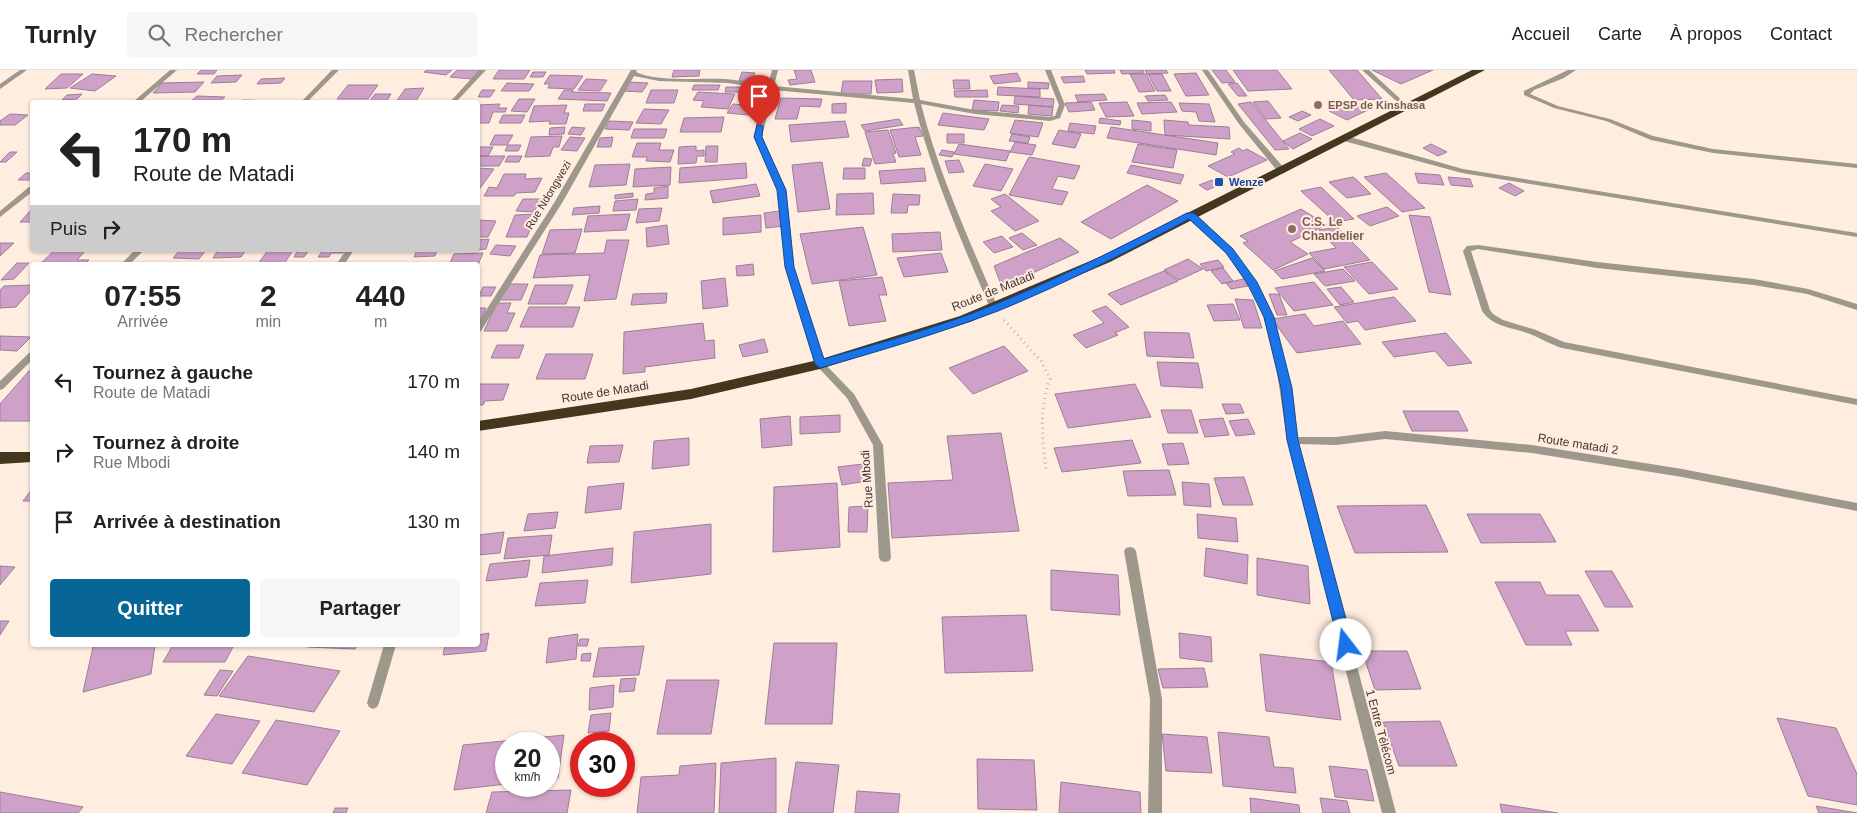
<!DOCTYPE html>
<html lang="fr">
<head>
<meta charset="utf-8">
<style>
	:root { --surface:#fff; --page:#f6f6f6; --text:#222; --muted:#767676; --line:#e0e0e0; --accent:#076695 }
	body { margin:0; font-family:Arial,sans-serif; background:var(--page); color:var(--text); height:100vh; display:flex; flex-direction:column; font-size:19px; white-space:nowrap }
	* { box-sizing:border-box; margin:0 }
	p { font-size:16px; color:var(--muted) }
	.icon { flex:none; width:28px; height:28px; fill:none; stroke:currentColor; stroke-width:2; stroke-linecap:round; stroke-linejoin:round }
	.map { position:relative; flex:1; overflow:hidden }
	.panel { position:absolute; left:30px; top:192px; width:450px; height:385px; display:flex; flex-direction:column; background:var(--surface); border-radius:5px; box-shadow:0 1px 4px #0004 }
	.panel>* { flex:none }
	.banner { position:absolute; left:30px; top:30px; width:450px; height:152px; border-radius:5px; box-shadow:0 1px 4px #0004; background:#fff; color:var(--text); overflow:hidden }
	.speed { position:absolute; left:495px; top:662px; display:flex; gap:10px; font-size:25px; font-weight:700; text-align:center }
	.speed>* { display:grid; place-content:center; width:65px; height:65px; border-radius:50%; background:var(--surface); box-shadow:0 1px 4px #0004; line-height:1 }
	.speed small { font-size:12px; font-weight:400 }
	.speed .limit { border:8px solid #d22; background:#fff; color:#111 }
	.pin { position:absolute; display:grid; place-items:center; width:42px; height:42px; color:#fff; margin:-51px -21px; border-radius:50% 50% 50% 0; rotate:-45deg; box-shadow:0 0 5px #0007 }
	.pin .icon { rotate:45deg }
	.me { position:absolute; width:55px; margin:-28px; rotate:345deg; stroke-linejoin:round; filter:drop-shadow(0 0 4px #0008) }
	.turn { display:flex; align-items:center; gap:18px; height:105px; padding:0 20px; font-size:22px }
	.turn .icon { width:65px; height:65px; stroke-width:2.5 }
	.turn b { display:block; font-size:35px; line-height:42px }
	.then { display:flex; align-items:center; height:48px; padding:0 20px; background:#0003; gap:10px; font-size:19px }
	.eta { display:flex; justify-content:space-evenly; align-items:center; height:85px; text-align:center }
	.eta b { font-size:30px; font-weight:800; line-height:35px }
	.action { display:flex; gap:10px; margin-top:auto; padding:10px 20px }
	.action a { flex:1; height:58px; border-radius:5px; background:var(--accent); color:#fff; font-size:20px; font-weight:800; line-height:58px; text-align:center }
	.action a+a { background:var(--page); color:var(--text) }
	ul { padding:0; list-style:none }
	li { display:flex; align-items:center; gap:15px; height:70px; padding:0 20px }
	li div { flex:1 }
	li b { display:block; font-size:19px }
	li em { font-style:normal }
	header { display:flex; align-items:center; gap:30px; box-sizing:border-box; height:70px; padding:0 25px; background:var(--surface); border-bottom:1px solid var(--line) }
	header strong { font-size:24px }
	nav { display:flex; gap:28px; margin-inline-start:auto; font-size:18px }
	.search { width:350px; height:45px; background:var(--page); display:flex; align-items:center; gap:12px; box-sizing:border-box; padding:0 18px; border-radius:5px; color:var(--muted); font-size:19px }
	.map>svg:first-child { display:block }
	.building { fill:#cfa1c8; stroke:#998095 }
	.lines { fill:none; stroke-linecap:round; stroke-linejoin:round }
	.path { stroke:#c5b5a9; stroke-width:3; stroke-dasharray:1 4; stroke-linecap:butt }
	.street { fill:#9e988c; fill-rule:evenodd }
	.highway { fill:#43371e; fill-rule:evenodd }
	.route { fill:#1a73e8; stroke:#114b97 }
	.education-dot { fill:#8d6e63; stroke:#ffede0; stroke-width:2 }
	.transit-dot { fill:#1a4fb4; stroke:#ffede0; stroke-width:2 }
	.labels { text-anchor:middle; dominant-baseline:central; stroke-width:4; stroke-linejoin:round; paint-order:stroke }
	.far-education-label { font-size:11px; font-weight:bold; fill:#785e54; stroke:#ffede0; text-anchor:start }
	.far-transit-label { font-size:11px; font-weight:bold; fill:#164399; stroke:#ffede0; text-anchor:start }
	.far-street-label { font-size:11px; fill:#42362e; stroke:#ffede0 }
	.education-label { font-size:12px; font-weight:bold; fill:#785e54; stroke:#ffede0; text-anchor:start }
	.street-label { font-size:12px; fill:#42362e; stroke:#ffede0 }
</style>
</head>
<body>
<header>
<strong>Turnly</strong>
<div class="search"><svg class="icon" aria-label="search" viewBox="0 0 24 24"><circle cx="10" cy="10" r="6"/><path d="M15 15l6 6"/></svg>Rechercher</div>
<nav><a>Accueil</a><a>Carte</a><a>À propos</a><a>Contact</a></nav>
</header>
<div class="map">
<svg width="1857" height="743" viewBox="0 0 1857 743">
	<rect width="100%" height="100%" fill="#ffede0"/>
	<path class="building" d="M201,0h16l-3,4h-17z
		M427,0h25l-6,5 -22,-3z
		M457,0h25l-10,9 -22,-2z
		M499,0h31l-6,9h-31z
		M674,0h26l-1,6 -27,1z
		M794,0h17l4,12 -25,3 -2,-5 9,-1z
		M1085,0h29l1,3 -28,1z
		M1120,0h23l1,3 -22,1z
		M1145,0h21l2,3 -21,1z
		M1212,0h14l9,12 -13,1z
		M1233,0h44l15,19 -44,2z
		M1329,0h28l25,29 -28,1z
		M1372,0h61l-32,14z
		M533,2h13l-3,5h-13z
		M742,2l13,1 -3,8h-13z
		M1017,3l4,8 -27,3 -4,-8z
		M1196,3l13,22 -23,1 -12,-22z
		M61,4h22l-16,14 -22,1z
		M92,4l24,2 -21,15 -25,-3z
		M1130,4h16l9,17 -16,1z
		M1148,4h14l9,17h-14z
		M242,5l-6,7 -25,1 6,-7z
		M550,5l33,1 -9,13 -26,-1 2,-4h-6z
		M1083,6l2,6 -21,1 -3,-6z
		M285,8l-4,5 -24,1 4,-5z
		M586,9l20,1h1l-7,11 -22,-1z
		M902,9l1,13 -26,1 -2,-13z
		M953,10h16l1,9h-16z
		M843,11h29l-1,13h-30z
		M204,12l-9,10 -42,1 9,-10z
		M629,12l19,1 -6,9 -19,-1z
		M1028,12l21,1 -1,6 -20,-1z
		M507,13l27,1 -5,7h-28z
		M1237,13l10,13h-9l-10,-12z
		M348,15h30l-10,14h-31z
		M694,15h26l-2,5h-26z
		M726,17h17l-2,5h-16z
		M998,17l42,2v8l-43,-2z
		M424,18l-8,13 -20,1 9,-13z
		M482,20h13l-5,7h-12z
		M564,20h9l-1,2 39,1 -4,8 -49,-2z
		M651,20h27l-4,13h-28z
		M987,20l1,7h-33l-1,-6z
		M750,21h14l-2,5h-14z
		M698,22l37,2 -7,15 -27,-2 3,-6 -11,-1z
		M82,24l-5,5 -15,1 5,-5z
		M375,24h16l-5,8h-17z
		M1104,24l3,6 -29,2 -3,-7z
		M1165,25l3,5 -20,1 -3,-5z
		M197,26l28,1 -6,5h-29z
		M1015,26l39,3 -1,8 -39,-3z
		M745,28h21l-2,5h-21z
		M781,28l41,1 -2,8 -20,-1 -3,13h-22z
		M519,29h16l-8,13 -16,-1z
		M243,30l30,1 -2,1h-30z
		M974,30l25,2 -1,9 -26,-1z
		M1352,30l18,9 -23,11 -18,-9z
		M1268,31l13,17 -15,1 -13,-17z
		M1091,32l4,8 -26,2 -4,-9z
		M1127,32l7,14 -28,1 -7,-14z
		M1171,32l6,10 -35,2 -5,-11z
		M1251,32l38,47 -14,1 -37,-46z
		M846,33v10h-14v-9z
		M1179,33l30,1 6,18 -16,-1 -3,-9 -14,-1z
		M500,34l-2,4h9l-2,4h-12l-4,11h-11v-18z
		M585,34h20l-3,7h-19z
		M733,34l22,2 -6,9 -22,-2z
		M567,35l-3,8h5l-3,11h-17l1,-3 -21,1 5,-16z
		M1002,35l17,1 -1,7 -18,-2z
		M1029,35l24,2 -1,9 -24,-2z
		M644,39l25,1 -8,14 -25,-1z
		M1302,41l9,4 -13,6 -9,-4z
		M943,43l46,6 -5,11 -46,-5z
		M10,44l18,1 -13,10h-15v-4z
		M503,45h22l-4,8h-22z
		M724,47l-3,15h-41l4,-14z
		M1100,48l21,3 -1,4 -21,-2z
		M899,49l4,6 -38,6 -4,-6z
		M1320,49l14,7 -22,10 -13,-7z
		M1015,50l28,3 -5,14 -28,-4z
		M1132,50l19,2v9l-19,-2z
		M1164,50l24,2 1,3 40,2 1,12 -65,-4z
		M609,51l24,1 -4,8 -24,-1z
		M845,51l4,16 -58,5 -2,-17z
		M1070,53l26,3 -2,8 -26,-3z
		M565,57l-1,7 -15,1 1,-7z
		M572,57l13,1 -4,7 -13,-1z
		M919,57l4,9 -8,1 6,18 -22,2 -9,-27z
		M1111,57l107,16 -2,12 -109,-17z
		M634,59h33l-3,9h-33z
		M888,60l8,23 -3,1 3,8 -21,2 -10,-32z
		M1059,60l22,4 -6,14 -23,-4z
		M1300,63l12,6 -19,10 -10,-8z
		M947,64h17v9h-17z
		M1012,64l18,3 -2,6 -19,-2z
		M495,65h18l-6,10h-17z
		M562,66l-3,11h-6l-3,9 -25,1 6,-20z
		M570,67l15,1 -8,13 -16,-1z
		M613,67l-2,10h-14l3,-9z
		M1015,72l21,3 -4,10 -22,-3z
		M637,73h24l-2,7h15l-4,12 -24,-1 1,-4h-15z
		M959,74l51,7 -4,10 -52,-7z
		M1138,74l39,6 -4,18 -41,-6z
		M1431,74l16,8 -9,4 -15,-8z
		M508,75h13l-3,6h-13z
		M696,76v5l8,-1v6h-7l-1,7 -18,1 1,-17z
		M706,76h12l-1,16h-12z
		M478,77h15l-5,9h-10z
		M1239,78l4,3 4,-2 20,11 -39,17 -20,-11 27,-12 -4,-2z
		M942,80l12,2 -2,5 -13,-2z
		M10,82h7l-11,10h-6z
		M479,86h26l-6,10h-21z
		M508,86h14l-3,6h-14z
		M1029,87l51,9 -6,13 -16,-3 -6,13 16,3 -6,13 -53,-10z
		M864,88l8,1 -2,7h-8z
		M959,90l5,12 -15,1 -4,-12z
		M822,92l8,47 -32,3 -6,-47z
		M746,93l1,15 -68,5 1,-15z
		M630,94l-4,21 -37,2 6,-22z
		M985,94l28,5 -12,22 -28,-5z
		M1131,95l53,10 -4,9 -53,-11z
		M671,97l-1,18 -37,2 2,-18z
		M478,98l16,1 -16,22z
		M844,98h21v11h-22z
		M924,98l2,13 -45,3 -2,-13z
		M26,103h6v7h-14z
		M1386,103l39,35 -23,4 -38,-35z
		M1415,103l25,2 4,10 -26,-2z
		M504,104h22l-1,5 17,-1 -7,14 -19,1 -2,3h-30l5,-9 8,1z
		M1353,107l4,3 14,14 -24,4 -18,-16z
		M1448,107l22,2 3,8 -22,-2z
		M1212,110l8,5 -13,5 -8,-5z
		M1509,113l15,8 -9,5 -16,-8z
		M756,114l4,12 -47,7 -3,-12z
		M1147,115l31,16 -67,38 -30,-17z
		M668,116v12l-23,2 1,-6 8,-1v-5z
		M1321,117l33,32 -19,3 -34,-31z
		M633,123v4l-18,2v-4z
		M873,123l1,21 -38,1 1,-21z
		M893,124l27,1 -1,10h-11l-1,8h-16z
		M1005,124l34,27 -24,10 -24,-20 10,-4 -10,-8z
		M523,129h18l-7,13 -18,-1z
		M638,129l-2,11 -23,1 2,-10z
		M600,136l-1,7 -27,2 2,-7z
		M1387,137l12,9 -29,10 -13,-10z
		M662,138l-3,13 -23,2 3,-14z
		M32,139v13h-12z
		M1301,139l26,16 -37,17 18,12 -35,16 -30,-27 5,-2 -8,-5z
		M780,141l3,15 -17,2 -2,-15z
		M536,144l-9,23h-21l9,-22z
		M630,144l-4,16 -42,2 4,-16z
		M761,145v17l-38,3v-17z
		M1409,145l21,2 21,78 -22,-3z
		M478,150l18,1 -8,16h-10z
		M667,155l2,19 -22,3 -1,-19z
		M863,157l14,48 -65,9 -12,-50z
		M1337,157l33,33 -46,9 -15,-16 27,-5 -17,-18z
		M582,159l-7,24 -33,1 8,-24z
		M940,162l2,18 -49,2 -1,-18z
		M1022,163l15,12 -14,5 -14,-12z
		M1002,166l11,11 -19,6 -11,-11z
		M1060,168l19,14 -77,35 -8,-21z
		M489,169l-3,10 -8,1v-10z
		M607,170h22l-13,59 -32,2 6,-26 -57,3 7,-23 64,-2z
		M0,173h14l-14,13z
		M496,175l20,1 -6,10 -20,-2z
		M55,180h31l-9,10h12l-6,5h-44z
		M180,180h26l-7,9 -26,-1z
		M218,180h28l-5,7 -28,1z
		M268,180h25l-9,14h-26z
		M298,180h11l-5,7h-10z
		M323,180h22l-2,3h-12l-2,4h-11z
		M417,180h20l-2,6 -21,1z
		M483,183l-5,12h-29l5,-11z
		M941,183l7,19 -44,5 -7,-19z
		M1312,188l13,13 -43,8 -8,-8z
		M1188,189l15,10 -24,11 -15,-10z
		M1218,190l6,7 -18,4 -6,-7z
		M1372,192l26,27 -29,5 -25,-27z
		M17,193h12l-15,16 -13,1z
		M753,194l1,11 -17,1 -1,-10z
		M1223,198l10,13 -11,3 -11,-13z
		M1343,199l12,12 -30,5 -11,-12z
		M1164,201l14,10 -57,24 -13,-11z
		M882,207l5,18h-8l7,26 -37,5 -10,-45z
		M725,208l3,28 -25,3 -2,-28z
		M1243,209l5,7 -17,3 -5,-6z
		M1314,212l19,23 -39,6 -19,-23z
		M507,214h21l-7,16h-21z
		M32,215v4l-16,18 -16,1v-18l4,-4z
		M535,215h38l-7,19h-38z
		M483,217h13l-5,9h-12z
		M1341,217l13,15 -14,3 -13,-16z
		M667,223l-1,10 -35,2 2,-11z
		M1269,224h10l8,21h-10z
		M1394,227l22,24 -51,9 -7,-9 -11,2 -13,-16z
		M1235,229l18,1 9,28h-18z
		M497,233h14l-4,10h8l-8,18h-23z
		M1233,234l7,16 -26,1 -7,-16z
		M1106,236l23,21 -14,6 3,2 -32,13 -13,-13 31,-12 -12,-12z
		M529,237h51l-7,20h-53z
		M478,238h8l-8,18z
		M1305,244l9,12 29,-5 18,23 -64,9 -25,-34z
		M703,253l2,18 9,-1 1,18 -70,9v5l-22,2 1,-42z
		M1144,262l45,1 5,25 -47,-2z
		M1446,263l26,30 -24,3 -13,-15 -41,6 -12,-15z
		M0,266l31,1 -14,14 -17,-1z
		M764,269l4,13 -25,5 -4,-12z
		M497,275h27l-5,13h-28z
		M1004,276l24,25 -55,23 -24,-26z
		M546,284h47l-8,25h-49z
		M1157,292l41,1 5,25 -42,-2z
		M29,301h3v50h-32v-17z
		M478,314h31l-6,16 -18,1 -2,4h-5z
		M1135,314l16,33 -83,11 -13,-34z
		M1222,334h18l4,9 -18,1z
		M1161,340h30l7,23h-30z
		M1403,341h55l10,20h-56z
		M840,345v17l-40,2v-17z
		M790,346l2,29 -30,3 -2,-29z
		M1223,348l6,17 -24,2 -6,-17z
		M1248,349l7,15 -19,2 -7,-15z
		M1001,363l18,98 -127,7 -4,-55 65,-3 -6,-44z
		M689,368v27l-37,4 2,-28z
		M1132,370l9,23 -79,9 -8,-24z
		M1183,373l6,21 -21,1 -6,-21z
		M623,375l-4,17 -32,1 3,-17z
		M863,394l4,17 -25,4 -4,-18z
		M1169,400l7,25 -48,1 -5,-25z
		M1244,407l9,28h-30l-9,-27z
		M1182,412l27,2 2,23 -27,-2z
		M624,413l-3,26 -36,4 3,-26z
		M837,413l3,64 -67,5 1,-65z
		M32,419v12h-9z
		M1426,435l22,47 -93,1 -18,-47z
		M868,436l-1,26h-19l1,-25z
		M558,442l-3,16 -31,3 4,-17z
		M1197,444l39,4 2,24 -40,-4z
		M1467,444h73l16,28 -75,1z
		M711,454v50l-80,9 3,-51z
		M504,462l-4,21 -22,2v-20z
		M552,465l-3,20 -45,4 4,-21z
		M613,478l-1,17 -70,8 2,-17z
		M1206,478l42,7 -1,29 -43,-8z
		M1257,488l51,8 2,38 -53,-9z
		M530,490l-3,17 -41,4 4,-17z
		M0,496l15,1 -15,18z
		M1051,500l67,5 2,40 -69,-5z
		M1585,501h27l21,36h-28z
		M588,510l-3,23 -50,3 5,-23z
		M1495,512h45l6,13h33l20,36h-34l7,14h-46z
		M1026,545l7,56 -88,2 -3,-56z
		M0,551h9l-9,14z
		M489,563l-3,18 -43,4 2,-10h33v-10z
		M1179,563l32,4 1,25 -32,-4z
		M578,564l-2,25 -30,4 3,-25z
		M580,569h9l-2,7h-9z
		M774,573h63l-5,81h-67z
		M102,575h53l-4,29 -68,18 10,-45z
		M173,575h61l-9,17h-62z
		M307,575h50l-2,4 -48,-2z
		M644,576l-5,29 -46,2 6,-29z
		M1362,581h45l14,38 -46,1z
		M591,583l-1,8h-9l1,-7z
		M1260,584l71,8 10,58 -75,-9z
		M248,586l92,15 -26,41 -95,-16z
		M1204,598l4,19 -45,1 -5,-19z
		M220,600l13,1 -16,25 -13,-1z
		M636,608l-2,13 -15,1 2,-13z
		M667,610h52l-8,54h-54z
		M614,615l-1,22 -24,3 1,-22z
		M611,643l-2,18 -21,2 3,-18z
		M216,644l44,7 -28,43 -46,-8z
		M1777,648l59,10 21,46v31l-49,-9z
		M276,650l64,11 -33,54 -65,-12z
		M1440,651l17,45h-58l-16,-44z
		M1218,662l51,5 5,30 19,1 3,25 -73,-7z
		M1162,664l45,3 5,36 -46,-2z
		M564,665l-6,43 -9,1v-35h-43v40l-52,6 9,-45z
		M776,688v55h-57l2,-50z
		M977,689l57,1 3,50 -59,-1z
		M796,692l43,3 -6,48h-45z
		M716,693l-2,50h-77l4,-36 38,-2 1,-9z
		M1329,696l38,4 7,31 -39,-4z
		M1061,712l79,10 1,21h-82z
		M571,720l-4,23h-81l6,-21z
		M857,721l43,3 -2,19h-43z
		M0,722l83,15 -5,6h-78z
		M1250,728l49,7 1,8h-49z
		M1320,728l27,3 3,12h-27z
		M1500,734l58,9h-56z
		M1816,736l41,7h-38z
		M335,738h13l-2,5h-13z"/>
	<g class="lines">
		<path class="path" d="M1004,250l37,41 9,18c-12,31 -7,60 -4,92"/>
		<path class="street" d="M20,0h7l-27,19v-5z
			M170,0h7l-37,32h-7z
			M332,0h7l-32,32h-6z
			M479,0h7l-30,32h-6z
			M631,0h6l-1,2c20,10 66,6 89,7 14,1 29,4 43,7l4,-16h6l-4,16 139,13 -5,-29h6l6,30 55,10 75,7 5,-1 4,-11 -14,-35h6l14,35 -5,13 -10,3 -75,-7 -54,-10c18,71 49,137 77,204l-4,3 -4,-3c-29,-68 -58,-134 -76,-205l-141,-13 -11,47 24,53 8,77 30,96 30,31 29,51 8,113 -2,3 -4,1 -4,-1 -2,-3 -6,-113 -26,-47 -32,-34 -29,-97 -8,-77 -24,-53 13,-48 -39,-6 -69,-2 -25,-5 -72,127 -81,128 -3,1v-9l76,-120z
			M1202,0h6l36,52 41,47v4h-6l-40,-49z
			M1362,0h7l39,36v2h-4z
			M1568,0h8l-12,8 -30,12 -4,4 28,12 52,13 43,17 60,13 144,15v4l-144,-15 -62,-13 -45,-19 -52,-13 -30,-13v-4z
			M1344,67h6l113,32 394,64v4l-395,-64 -118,-32z
			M29,117h3v5l-32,25v-6z
			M1187,143h6c13,12 28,23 39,37 45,54 57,119 65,187h39l49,-6 147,14 150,24 175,34v8l-175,-34 -150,-24 -147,-14 -49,6 -38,-1 98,369h-14l-95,-373 -11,-75 -13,-49 -10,-23 -12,-21 -19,-24 -35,-31z
			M1478,175l119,17 157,17 54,10 49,15v6l-50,-16 -53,-9 -157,-17 -119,-19 -7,2 19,59 3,4 10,6 33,10 28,12 293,57v6l-295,-57c-11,-3 -21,-10 -32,-14 -18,-7 -36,-6 -48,-23l-19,-60 4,-5z
			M135,180h9l-15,15h-9z
			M346,180h8l-10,15h-8z
			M32,282v8l-29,29 -3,1v-9l29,-28z
			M1130,477l4,1 2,3 26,148v114h-14l2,-114 -26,-148 2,-3z
			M384,575h12l-17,58 -2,4 -4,2 -4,-2 -2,-4z"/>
		<path class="highway" d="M1472,0h13l-375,192 -140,60 -150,47 -129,30 -213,32v-10l213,-32 127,-29 142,-44 142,-60z
			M0,382h32v10l-32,2z"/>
	</g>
	<path class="route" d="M757,54l6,2 -1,11 24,53 8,77 30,92c56,-16 113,-31 167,-53 67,-27 132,-60 196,-93h7l39,36 24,33 17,35 18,71 6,52 55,205 -2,4 -5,2 -5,-2 -2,-4 -52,-205 -6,-52 -17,-71 -17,-34 -21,-30 -37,-34c-62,33 -125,65 -191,92 -58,22 -118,40 -178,57l-5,-4 -30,-97 -8,-77 -23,-53z"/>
	<g class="education-dot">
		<circle cx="1318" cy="35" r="5"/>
		<circle cx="1292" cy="159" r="5"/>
	</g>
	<rect class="transit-dot" x="1214" y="107" width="10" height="10" rx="2.5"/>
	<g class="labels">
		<g class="far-education-label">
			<text x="1328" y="35">EPSP de Kinshasa</text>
		</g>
		<g class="far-transit-label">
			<text x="1229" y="112">Wenze</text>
		</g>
		<g class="far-street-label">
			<text transform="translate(548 125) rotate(-59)">Rue Ndongwezi</text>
		</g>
		<g class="education-label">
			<text x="1302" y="152">C.S. Le<tspan x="1302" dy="14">Chandelier</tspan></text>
		</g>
		<g class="street-label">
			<text transform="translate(993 221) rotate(-22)">Route de Matadi</text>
			<text transform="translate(605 322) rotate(-9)">Route de Matadi</text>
			<text transform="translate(1578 374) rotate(9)">Route matadi 2</text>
			<text transform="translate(867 409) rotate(-94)">Rue Mbodi</text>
			<text transform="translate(1381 662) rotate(75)">1 Entre Télécom</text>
		</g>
	</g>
</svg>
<div class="speed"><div>20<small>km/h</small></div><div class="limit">30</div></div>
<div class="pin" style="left:759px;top:56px;background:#d93025"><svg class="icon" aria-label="arrive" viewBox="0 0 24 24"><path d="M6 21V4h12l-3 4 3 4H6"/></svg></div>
<svg class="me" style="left:1346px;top:575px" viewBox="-20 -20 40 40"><circle r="19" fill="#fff"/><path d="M0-13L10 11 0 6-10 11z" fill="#1a73e8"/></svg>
<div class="banner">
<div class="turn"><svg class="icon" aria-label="left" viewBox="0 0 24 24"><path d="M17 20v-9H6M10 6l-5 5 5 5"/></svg><div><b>170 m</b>Route de Matadi</div></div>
<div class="then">Puis<svg class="icon" aria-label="right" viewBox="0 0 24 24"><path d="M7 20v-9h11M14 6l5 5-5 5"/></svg></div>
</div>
<section class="panel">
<div class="eta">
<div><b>07:55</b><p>Arrivée</p></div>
<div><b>2</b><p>min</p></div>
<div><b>440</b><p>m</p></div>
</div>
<ul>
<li><svg class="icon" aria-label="left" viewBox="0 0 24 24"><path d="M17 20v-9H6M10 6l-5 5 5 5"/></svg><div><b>Tournez à gauche</b><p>Route de Matadi</p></div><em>170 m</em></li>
<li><svg class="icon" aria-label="right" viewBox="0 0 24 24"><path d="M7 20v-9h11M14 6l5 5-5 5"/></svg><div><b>Tournez à droite</b><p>Rue Mbodi</p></div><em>140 m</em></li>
<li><svg class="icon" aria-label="arrive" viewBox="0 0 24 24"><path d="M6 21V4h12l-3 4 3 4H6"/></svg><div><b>Arrivée à destination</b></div><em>130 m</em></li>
</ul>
<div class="action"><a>Quitter</a><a>Partager</a></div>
</section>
</div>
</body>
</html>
